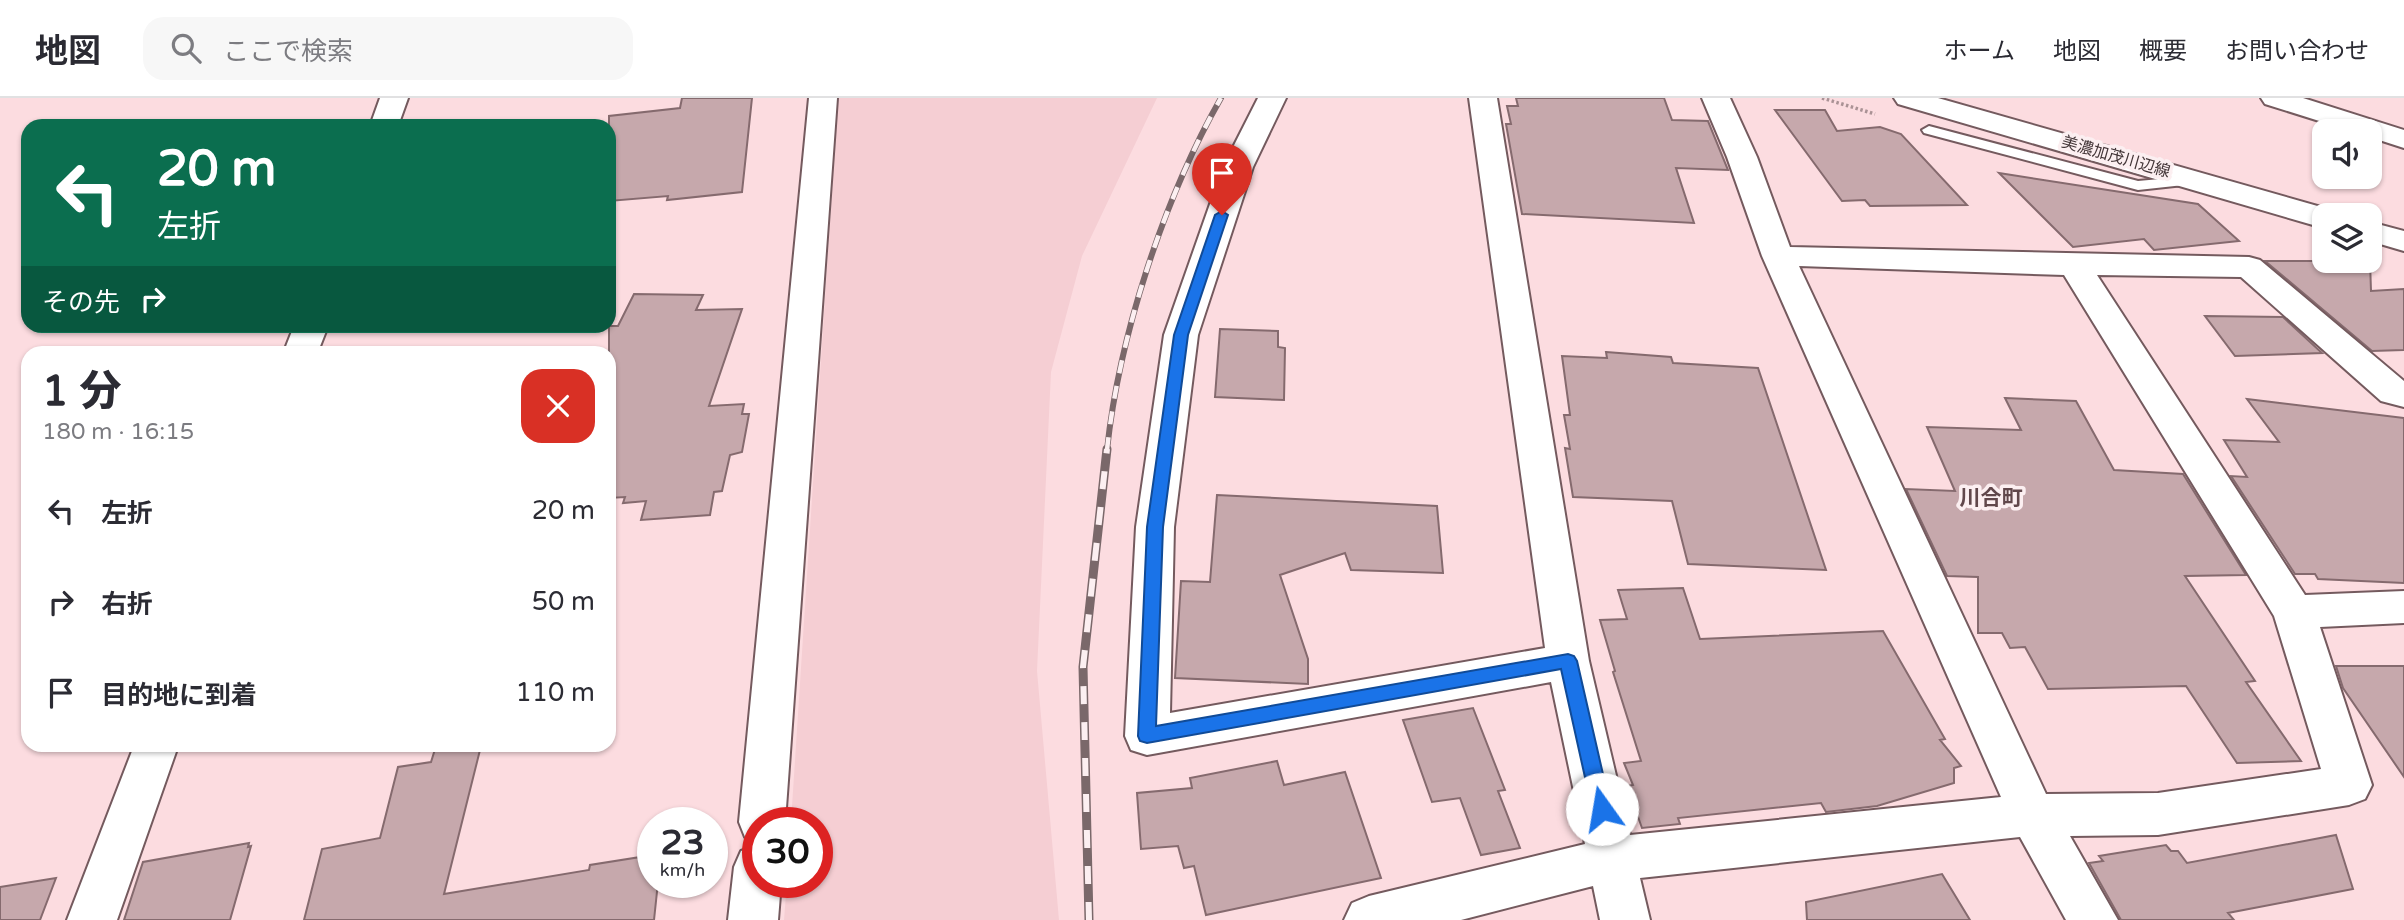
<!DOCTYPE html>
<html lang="ja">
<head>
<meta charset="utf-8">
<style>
	:root { --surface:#fff; --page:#f7f7f7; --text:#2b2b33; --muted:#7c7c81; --line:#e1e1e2 }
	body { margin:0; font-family:"Varela Round","Noto Sans JP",sans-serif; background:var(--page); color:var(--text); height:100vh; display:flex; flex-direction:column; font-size:26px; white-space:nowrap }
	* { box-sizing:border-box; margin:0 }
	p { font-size:23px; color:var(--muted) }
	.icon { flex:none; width:38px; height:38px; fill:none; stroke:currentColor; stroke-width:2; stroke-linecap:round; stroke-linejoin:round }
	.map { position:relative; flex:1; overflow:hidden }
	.sheet { position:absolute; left:21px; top:248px; width:595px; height:406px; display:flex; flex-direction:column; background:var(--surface); border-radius:21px; box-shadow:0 2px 5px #0004 }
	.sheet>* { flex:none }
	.top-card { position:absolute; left:21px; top:21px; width:595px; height:214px; border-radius:21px; box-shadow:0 2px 5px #0004; background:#0b6e4f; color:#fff; overflow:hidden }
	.controls { position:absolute; left:2312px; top:21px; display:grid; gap:14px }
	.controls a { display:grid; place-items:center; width:70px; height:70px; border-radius:14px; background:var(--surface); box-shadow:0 2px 5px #0004; font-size:35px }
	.speed { position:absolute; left:637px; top:709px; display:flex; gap:14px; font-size:35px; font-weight:700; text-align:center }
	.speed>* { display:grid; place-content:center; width:91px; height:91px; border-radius:50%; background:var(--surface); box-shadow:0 2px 5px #0004; line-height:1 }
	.speed small { font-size:18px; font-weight:400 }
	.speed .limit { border:10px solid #d22; background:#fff; color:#111 }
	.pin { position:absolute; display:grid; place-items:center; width:60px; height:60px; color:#fff; margin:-72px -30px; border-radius:50% 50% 50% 0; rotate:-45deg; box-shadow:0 0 7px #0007 }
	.pin .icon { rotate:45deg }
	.me { position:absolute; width:77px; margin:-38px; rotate:347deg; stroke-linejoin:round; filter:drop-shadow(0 0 5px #0008) }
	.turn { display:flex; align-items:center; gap:24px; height:147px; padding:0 21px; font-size:32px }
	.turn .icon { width:91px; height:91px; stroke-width:2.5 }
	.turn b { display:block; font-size:49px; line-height:60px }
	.then { display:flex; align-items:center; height:66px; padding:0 21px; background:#0003; gap:14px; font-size:26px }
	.round { display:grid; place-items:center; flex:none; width:74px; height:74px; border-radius:21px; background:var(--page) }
	.headline { display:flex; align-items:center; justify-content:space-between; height:119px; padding:0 21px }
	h1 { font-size:42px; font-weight:800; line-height:52px }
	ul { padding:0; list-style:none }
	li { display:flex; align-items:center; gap:21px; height:91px; padding:0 21px }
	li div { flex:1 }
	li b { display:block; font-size:26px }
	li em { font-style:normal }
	header { display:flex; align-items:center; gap:42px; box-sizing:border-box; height:98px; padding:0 35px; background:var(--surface); border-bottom:2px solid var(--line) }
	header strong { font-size:33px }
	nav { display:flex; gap:38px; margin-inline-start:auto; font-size:24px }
	.search { width:490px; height:63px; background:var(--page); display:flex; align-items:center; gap:18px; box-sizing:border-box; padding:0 24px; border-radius:21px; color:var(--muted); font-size:26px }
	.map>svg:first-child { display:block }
	.built { fill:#f5ced3 }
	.building { fill:#c6a8ac; stroke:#856a6e; stroke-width:2 }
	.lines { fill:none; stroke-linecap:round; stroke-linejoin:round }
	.lane-casing { stroke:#745a5e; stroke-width:4 }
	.street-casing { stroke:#745a5e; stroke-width:4 }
	.secondary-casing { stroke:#745a5e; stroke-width:4 }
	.path { stroke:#aa9295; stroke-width:3.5; stroke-dasharray:2.5 2.5; stroke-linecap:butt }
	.lane { fill:#fff; fill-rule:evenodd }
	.street { fill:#fff; fill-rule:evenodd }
	.secondary { fill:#fff; fill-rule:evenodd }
	.rail-far1-casing { stroke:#7a686a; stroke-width:6 }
	.rail-casing { stroke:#7a686a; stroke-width:9 }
	.rail-far1 { stroke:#fceff1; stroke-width:4.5; stroke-dasharray:13; stroke-linecap:butt }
	.rail { stroke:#fceff1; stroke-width:6; stroke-dasharray:18; stroke-linecap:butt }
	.route { fill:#1a73e8; stroke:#114b97; stroke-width:2 }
	.labels { text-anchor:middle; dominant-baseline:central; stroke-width:7; stroke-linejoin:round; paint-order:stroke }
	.far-street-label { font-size:16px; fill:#423537; stroke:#fceff1 }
	.quarter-label { font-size:21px; font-weight:bold; fill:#61474b; stroke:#fceff1 }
</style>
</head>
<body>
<header>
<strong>地図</strong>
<div class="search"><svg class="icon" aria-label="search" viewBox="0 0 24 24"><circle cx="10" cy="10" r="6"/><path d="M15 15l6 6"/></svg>ここで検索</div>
<nav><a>ホーム</a><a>地図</a><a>概要</a><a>お問い合わせ</a></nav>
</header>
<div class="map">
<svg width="2404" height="822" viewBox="0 0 2404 822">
	<rect width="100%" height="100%" fill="#fcdce0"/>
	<path class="built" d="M838,0h319l-75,158 -31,116 -14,299 22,249h-275l3,-38h30v-60h-26z"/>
	<path class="building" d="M682,0h70l-10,94 -75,8 1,-4 -59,5v-85l71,-8z
		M1516,0h148l8,22 36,1 20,49 -52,-2 18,55 -172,-9 -16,-90h5l-4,-18h11z
		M1775,12h50l12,21 43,-4 21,7 66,71 -97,1 -5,-6 -23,1z
		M1999,75l199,31 41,37 -85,9 -10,-11 -71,8z
		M2265,163h105l1,30 33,-2v61l-32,1z
		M634,196l69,1 -7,15 46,-1 -33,97 35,-2 -2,10h7l-7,38 -12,3 -8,36 -8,1 -4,23 -69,5 5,-19 -23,2 2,-6 -16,1v-172h9z
		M2205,218l78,1 39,36 -87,3z
		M1220,231l58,2v16l7,1 -1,52 -69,-3z
		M1606,254l65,5 2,6 85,5 68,202 -138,-6 -16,-63 -99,-4 -8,-49 5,1 -6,-34h6l-8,-59 45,2z
		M2005,300l71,3 38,69 69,4 63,101 -61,1 70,105 -9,1 55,79 -64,2 -51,-77 -138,3 -23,-42 -15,1 -8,-15h-24v-56l-31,-1 -41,-87 49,2 -28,-64 94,3z
		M2247,301l157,19v165l-86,-4 -3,-5h-20l-64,-98 16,1 -23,-37 55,2z
		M1217,397l220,11 6,67 -92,-3 -6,-17 -65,22 28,84v25l-133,-6 6,-97 29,1z
		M1683,490l17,51 183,-8 62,108 -5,1 21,26 -7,2v15l-77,23 -51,6 -5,-9 -143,15 2,6 -38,4 -15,-42 6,-1 -9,-22 17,-2 -28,-89 2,-1 -15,-51 27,-1 -9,-29z
		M2336,568h68v111l-61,-89z
		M1473,610l32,82 -7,1 22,57 -39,7 -21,-57 -28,4 -29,-82z
		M436,648h45l-37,148 145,-24 1,-5 63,-10v27h5l-4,38h-350l18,-71 58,-11 18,-71 33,-5z
		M1277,663l7,24 61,-13 36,106 -175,37 -12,-49 -10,2 -6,-22 -37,3 -4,-56 55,-5 -2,-10z
		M2336,737l17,54 -125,24 6,7h-113l-32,-57 14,-2 -4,-5 67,-11 5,6h7l9,12z
		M249,745l-1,4 3,-1 -21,74h-106l19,-58z
		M1942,776l28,46h-163l-1,-18z
		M56,780l-16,42h-40v-33z"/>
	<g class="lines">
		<defs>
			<path id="lane" d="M1929,28l209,55 55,-5 7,4 -7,4 -55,6 -214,-57 -2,-3z"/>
			<path id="street" d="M380,0h28l-10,28h-28z
				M809,0h28l-52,724h-27v20l-13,-5 -6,-15z
				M1258,0h28l-33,69 -55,168 -24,192 -4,186 375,-65 -76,-550h28l92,563 41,174 371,-38 -239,-541 -35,-99 -25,-59h28l27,59 33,90 459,10 11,3 144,121v26l-23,-6 -140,-124 -144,-2 208,320 99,-4v32l-84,4 52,158 -7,14 -16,6 -191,30 -88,1 48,84h-52l-46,-83 -380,41 10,42h-50l-7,-34 -132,34h-117l8,-17 17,-7 216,-52 -34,-162 -404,73 -16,-5 -6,-14 11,-209 28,-192 59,-168zM1799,168l265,9 210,341 47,153 -163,24 -112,1z
				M2261,0h42l101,32v18l-34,-11v-6h-19l-86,-27z
				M294,228h34l-11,28h-34z
				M134,648h44l-61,174h-50z
				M758,747v37h23l-3,38h-50l6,-53 7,-16z"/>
			<path id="secondary" d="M1894,0h44l397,113 2,4h-13v12l-11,-2 -415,-121z
				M2370,124l34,9v20l-34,-10z"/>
		</defs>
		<use href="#lane" class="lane-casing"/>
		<use href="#street" class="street-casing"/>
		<use href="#secondary" class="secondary-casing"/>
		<path class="path" d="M1822,0l53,16"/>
		<use href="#lane" class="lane"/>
		<use href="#street" class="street"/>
		<use href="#secondary" class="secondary"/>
		<defs>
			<path id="rail-far1" d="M1107,352c12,-114 57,-252 114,-352"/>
			<path id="rail" d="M1089,822l-6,-253 24,-218"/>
		</defs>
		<use href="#rail-far1" class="rail-far1-casing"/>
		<use href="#rail" class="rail-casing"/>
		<use href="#rail-far1" class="rail-far1"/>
		<use href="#rail" class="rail"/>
	</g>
	<path class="route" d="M1222,113l6,4 -40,120 -25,192 -7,199 412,-72 6,2 3,5 34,148 -2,6 -7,3 -7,-3 -3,-6 -31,-140 -414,74 -7,-2 -2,-5 9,-209 27,-192 41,-120z"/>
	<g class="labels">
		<g class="far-street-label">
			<text transform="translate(2116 59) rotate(16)">美濃加茂川辺線</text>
		</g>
		<g class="quarter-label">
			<text x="1991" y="400">川合町</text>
		</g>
	</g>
</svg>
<div class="controls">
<a><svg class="icon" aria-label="sound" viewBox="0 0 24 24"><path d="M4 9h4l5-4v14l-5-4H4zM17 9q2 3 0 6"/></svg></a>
<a><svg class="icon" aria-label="layers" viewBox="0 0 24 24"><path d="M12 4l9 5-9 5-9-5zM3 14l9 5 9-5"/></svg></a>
</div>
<div class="speed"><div>23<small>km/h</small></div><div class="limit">30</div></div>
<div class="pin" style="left:1222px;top:117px;background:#d93025"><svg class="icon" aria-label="arrive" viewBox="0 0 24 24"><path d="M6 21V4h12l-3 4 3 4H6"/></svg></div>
<svg class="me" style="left:1602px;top:711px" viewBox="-20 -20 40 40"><circle r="19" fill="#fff"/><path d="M0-13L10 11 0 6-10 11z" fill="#1a73e8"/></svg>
<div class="top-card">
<div class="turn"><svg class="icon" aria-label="left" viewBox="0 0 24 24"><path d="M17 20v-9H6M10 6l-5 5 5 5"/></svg><div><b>20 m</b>左折</div></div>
<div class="then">その先<svg class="icon" aria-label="right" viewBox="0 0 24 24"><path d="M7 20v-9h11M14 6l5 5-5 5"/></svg></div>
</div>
<section class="sheet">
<div class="headline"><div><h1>1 分</h1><p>180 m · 16:15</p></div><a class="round" style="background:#d93025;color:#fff"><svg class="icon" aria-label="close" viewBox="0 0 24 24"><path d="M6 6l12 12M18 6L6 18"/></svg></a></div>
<ul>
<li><svg class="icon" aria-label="left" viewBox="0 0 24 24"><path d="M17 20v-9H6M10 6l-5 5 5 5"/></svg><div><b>左折</b></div><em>20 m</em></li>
<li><svg class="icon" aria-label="right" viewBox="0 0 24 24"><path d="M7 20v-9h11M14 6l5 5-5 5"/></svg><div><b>右折</b></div><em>50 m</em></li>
<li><svg class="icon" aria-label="arrive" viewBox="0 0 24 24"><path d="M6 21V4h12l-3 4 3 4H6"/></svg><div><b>目的地に到着</b></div><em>110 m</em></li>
</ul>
</section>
</div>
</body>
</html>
